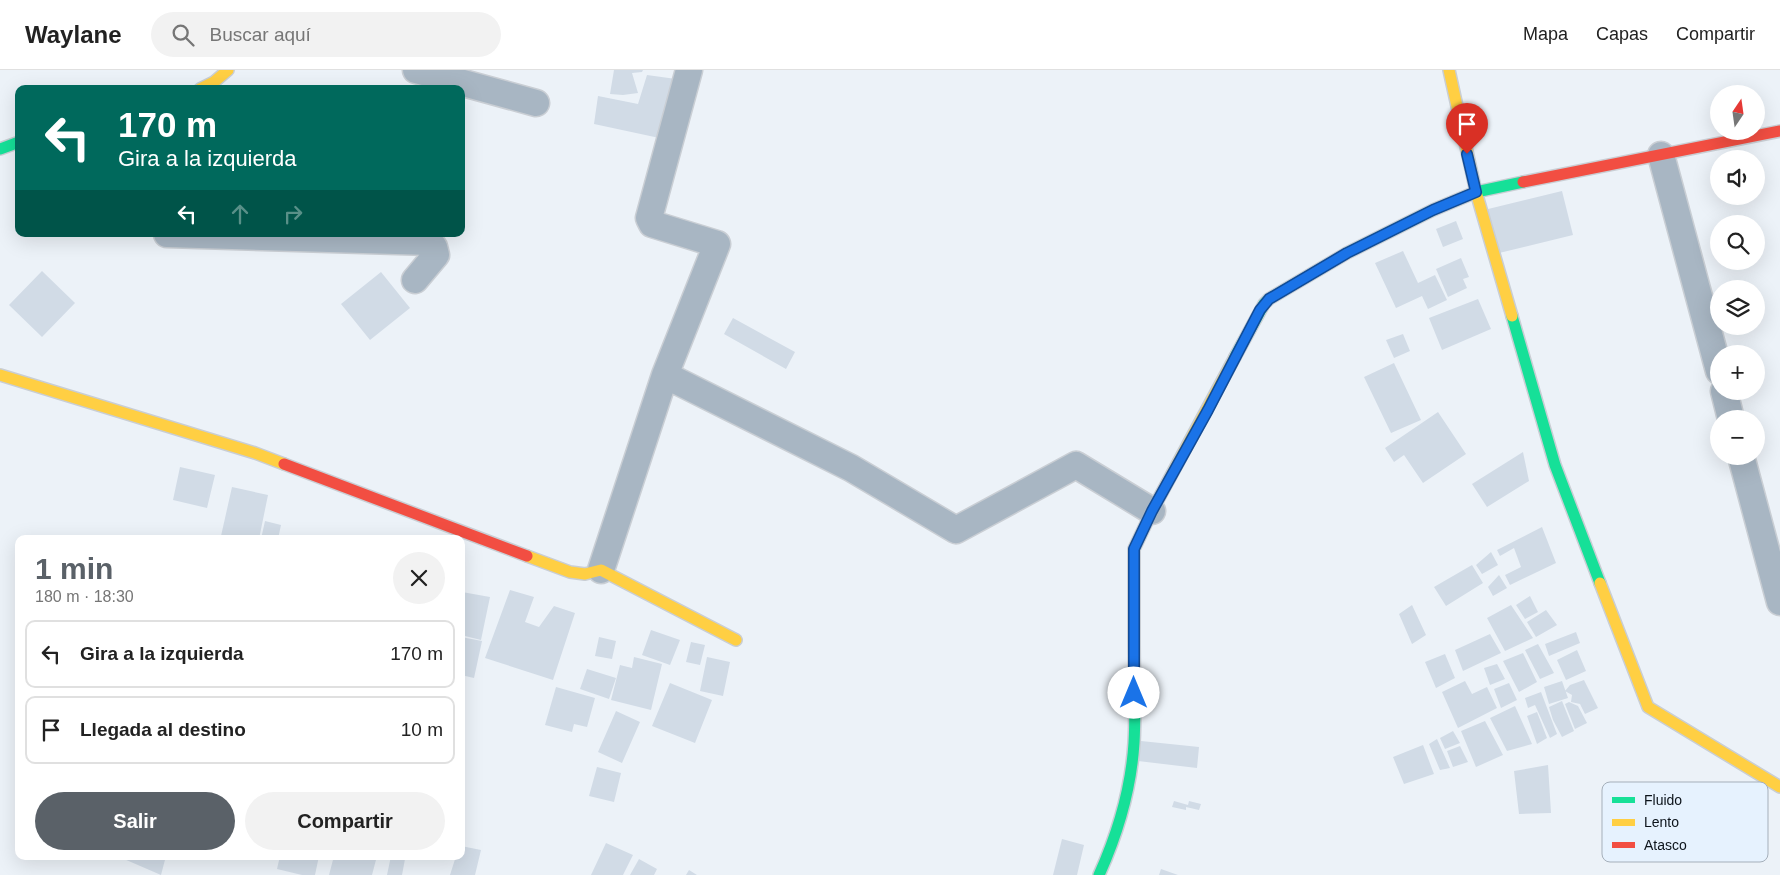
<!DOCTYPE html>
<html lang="es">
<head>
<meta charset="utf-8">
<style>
	:root { --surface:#fff; --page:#f2f2f2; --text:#222; --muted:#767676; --line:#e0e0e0; --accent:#5a6168 }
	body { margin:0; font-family:Helvetica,sans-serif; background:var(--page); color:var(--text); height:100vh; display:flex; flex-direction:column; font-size:19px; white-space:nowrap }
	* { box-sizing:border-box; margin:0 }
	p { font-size:16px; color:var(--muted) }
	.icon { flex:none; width:28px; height:28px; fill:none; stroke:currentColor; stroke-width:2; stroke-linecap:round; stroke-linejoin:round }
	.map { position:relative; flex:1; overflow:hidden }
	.sheet { position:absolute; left:15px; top:465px; width:450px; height:325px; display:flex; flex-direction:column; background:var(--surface); border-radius:10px; box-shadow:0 5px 20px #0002 }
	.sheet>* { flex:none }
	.guide { position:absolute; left:15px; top:15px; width:450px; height:152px; border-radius:10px; box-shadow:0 5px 20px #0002; background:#00695c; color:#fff; overflow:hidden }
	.needle { width:32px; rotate:13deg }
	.buttons { position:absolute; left:1710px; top:15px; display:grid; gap:10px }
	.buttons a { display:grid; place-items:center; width:55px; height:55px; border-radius:50%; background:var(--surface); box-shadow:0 5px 20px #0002; font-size:25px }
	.pin { position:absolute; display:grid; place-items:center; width:42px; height:42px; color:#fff; margin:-51px -21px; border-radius:50% 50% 50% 0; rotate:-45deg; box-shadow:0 0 5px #0007 }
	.pin .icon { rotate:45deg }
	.me { position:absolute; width:55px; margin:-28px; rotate:0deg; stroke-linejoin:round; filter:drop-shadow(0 0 4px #0008) }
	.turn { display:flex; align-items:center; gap:18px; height:105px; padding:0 20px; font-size:22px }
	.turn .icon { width:65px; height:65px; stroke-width:2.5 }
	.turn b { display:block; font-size:35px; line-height:42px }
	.lanes { display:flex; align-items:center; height:48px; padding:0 20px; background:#0003; justify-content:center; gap:25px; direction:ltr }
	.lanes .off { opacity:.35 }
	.round { display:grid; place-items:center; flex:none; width:52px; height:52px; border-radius:26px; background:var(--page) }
	.summary { display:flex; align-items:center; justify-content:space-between; height:85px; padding:0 20px }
	h1 { font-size:30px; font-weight:600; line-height:38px; color:var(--accent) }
	.action { display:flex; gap:10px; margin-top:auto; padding:10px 20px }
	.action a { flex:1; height:58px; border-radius:30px; background:var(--accent); color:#fff; font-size:20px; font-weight:600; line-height:58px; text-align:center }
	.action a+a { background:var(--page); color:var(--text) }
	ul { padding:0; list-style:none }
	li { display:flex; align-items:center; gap:15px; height:68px; margin:0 10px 8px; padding:0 10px; border:2px solid var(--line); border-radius:10px }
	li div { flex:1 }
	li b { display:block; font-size:19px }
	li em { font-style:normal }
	header { display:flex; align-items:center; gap:30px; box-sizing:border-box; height:70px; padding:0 25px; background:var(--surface); border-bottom:1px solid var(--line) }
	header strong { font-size:24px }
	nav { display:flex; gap:28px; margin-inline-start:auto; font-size:18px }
	.search { width:350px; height:45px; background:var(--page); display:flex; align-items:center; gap:12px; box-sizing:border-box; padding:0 18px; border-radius:28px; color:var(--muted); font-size:19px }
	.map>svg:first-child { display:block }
	.building { fill:#d1dbe6 }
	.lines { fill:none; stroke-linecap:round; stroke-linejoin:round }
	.street-casing { stroke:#c9ced4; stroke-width:29 }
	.fast-casing { stroke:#c9ced4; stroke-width:14 }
	.slow-casing { stroke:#c9ced4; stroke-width:14 }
	.jam-casing { stroke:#c9ced4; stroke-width:14 }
	.street { stroke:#a8b6c3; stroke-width:26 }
	.fast { stroke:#16e098; stroke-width:11 }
	.slow { stroke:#ffcf43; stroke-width:11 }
	.jam { stroke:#f24e42; stroke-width:11 }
	.route-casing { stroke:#114b97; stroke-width:12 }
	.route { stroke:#1a73e8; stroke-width:9 }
	.key { fill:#e6f2fe; stroke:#a5afba; stroke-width:1 }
	.key-label { font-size:14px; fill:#0c131a }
</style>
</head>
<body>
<header>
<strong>Waylane</strong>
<div class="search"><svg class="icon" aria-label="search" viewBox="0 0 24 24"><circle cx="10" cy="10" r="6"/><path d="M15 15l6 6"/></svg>Buscar aquí</div>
<nav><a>Mapa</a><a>Capas</a><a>Compartir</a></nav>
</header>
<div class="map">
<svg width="1780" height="805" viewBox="0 0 1780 805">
	<rect width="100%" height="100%" fill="#ecf2f8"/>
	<path class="building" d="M614,0h29l-1,2 -10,1 6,20 -15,2 -13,-1z
		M647,5l29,4 -12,60 -70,-15 4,-28 40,8z
		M1562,121l11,44 -78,19 -11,-44z
		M1456,151l7,18 -20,8 -7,-18z
		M1403,181l15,32 17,-8 12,25 -19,9 -6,-13 -26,12 -21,-45z
		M1461,188l8,19 -6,2 4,9 -19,9 -12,-28z
		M42,201l33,32 -33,34 -33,-32z
		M381,202l29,36 -40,32 -29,-36z
		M1478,229l13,30 -49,21 -13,-32z
		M733,248l62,34 -9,17 -62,-35z
		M1403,264l7,17 -16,7 -8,-18z
		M1394,293l27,57 -30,13 -27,-56z
		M1438,342l28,42 -43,29 -19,-28 -10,7 -9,-14z
		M1523,382l6,29 -42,26 -15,-23z
		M180,397l35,8 -8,33 -34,-8z
		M232,417l36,8 -9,44h-25l-13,-3z
		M265,451l16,4 -3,14h-17z
		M1542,457l14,36 -46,22 -5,-10 16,-8 -7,-19 -14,8 -3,-6z
		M1491,482l7,13 -16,9 -6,-9z
		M1472,495l11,18 -37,23 -12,-19z
		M1499,505l8,13 -14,8 -5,-9z
		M510,520l24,7 -9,25 14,5 15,-21 21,7 -22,67 -68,-22z
		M462,522l28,5 -9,43 -20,-5z
		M1530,526l8,16 -13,7 -9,-14z
		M1412,535l14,30 -14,9 -13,-30z
		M1511,535l22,33 -28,13 -18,-33z
		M1546,540l11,15 -21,12 -9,-15z
		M651,560l29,10 -10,25 -28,-10z
		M1576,562l4,11 -31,13 -4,-12z
		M1490,564l11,19 -38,18 -8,-21z
		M461,567l21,4 -8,37 -13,-3z
		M599,567l17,4 -4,18 -17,-3z
		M691,572l14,3 -5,20 -14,-3z
		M1538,574l16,29 -14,6 -15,-29z
		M1577,580l9,21 -20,9 -9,-20z
		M1523,583l14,29 -18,10 -16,-31z
		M1445,584l10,24 -19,10 -11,-26z
		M634,587l28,7 -11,46 -40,-10 9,-35 12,3z
		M707,587l23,5 -7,34 -23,-5z
		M1497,594l8,15 -15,6 -6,-17z
		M587,599l29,9 -7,21 -29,-10z
		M1584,610l14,28 -13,6 -5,-10 -9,-2 1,-7 -7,-4 5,-6z
		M1465,611l7,13 15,-7 10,21 -39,20 -16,-36z
		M1562,611l6,17 -19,6 -5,-17z
		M670,613l42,17 -17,43 -43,-17z
		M1509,613l8,17 -16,8 -7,-19z
		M556,617l39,11 -8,29 -13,-3 -2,8 -27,-7z
		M1541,622l16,42 -7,4 -15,-33 -7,3 -3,-10z
		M1562,631l12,30 -12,6 -9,-17 -4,-13z
		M1569,632l9,4 9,17 -12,6 -10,-25z
		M1515,636l17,38 -25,7 -17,-33z
		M616,641l24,11 -18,41 -24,-11z
		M1537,642l10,26 -10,6 -10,-28z
		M1485,651l18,34 -27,12 -15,-36z
		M1453,661l7,12 -15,6 -5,-11z
		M1437,669l13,29 -10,2 -11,-26z
		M1141,671l58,6 -2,21 -59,-7z
		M1423,675l11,29 -30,10 -11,-27z
		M1460,676l8,16 -15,5 -6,-16z
		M1548,695l3,48 -32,1 -5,-43z
		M597,697l24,6 -7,29 -25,-6z
		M1174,731l14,4 1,-4 12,3 -2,6 -13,-3v3l-14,-3z
		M1062,769l22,6 -7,30h-24z
		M606,773l27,12 -10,20h-32z
		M461,776l20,4 -6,25h-25l6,-19h5z
		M125,786h41l-5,19 -37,-16z
		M280,786h39l-4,19h-13l-25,-6z
		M334,786h43l-5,19h-43z
		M391,786l14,3 -3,16h-15z
		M639,789l18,10 -3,6h-24z
		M1161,799l17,6h-19z
		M689,800l8,5h-11z"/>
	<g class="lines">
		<defs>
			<path id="street" d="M416,0l120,33
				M1661,85l58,216
				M167,164l263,8 4,5 2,8 -21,25
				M665,305l186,93 105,62 120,-65 76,46
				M1724,321l7,28
				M1741,386l39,146
				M601,500l64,-195 52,-131 -65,-20 -3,-6 40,-148"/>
			<path id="fast" d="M0,79l19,-7
				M1512,246l43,149 45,118
				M1235,287l29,-53 5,-5 78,-46 86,-43 43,-18 47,-10
				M1099,805c19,-42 32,-86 35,-132 2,-34 0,-69 0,-103"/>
			<path id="slow" d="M1449,0l27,122 36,124
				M200,19l14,-7 14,-12
				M0,305l255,78 29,11
				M527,486l43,16 15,2 16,-4 135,70
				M1600,513l48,124 132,80
				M1134,570v-91l18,-38 83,-154"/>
			<path id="jam" d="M1523,112l257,-51
				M284,394l243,92"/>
		</defs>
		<use href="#street" class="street-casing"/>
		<use href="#fast" class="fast-casing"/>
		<use href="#slow" class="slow-casing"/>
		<use href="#jam" class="jam-casing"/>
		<use href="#street" class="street"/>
		<use href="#fast" class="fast"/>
		<use href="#slow" class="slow"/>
		<use href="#jam" class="jam"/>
	</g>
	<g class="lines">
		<defs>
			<path id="route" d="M1134,623v-144l18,-38 56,-101 52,-100 9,-11 78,-46 86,-43 43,-18 -9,-38"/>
		</defs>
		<use href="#route" class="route-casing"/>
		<use href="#route" class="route"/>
	</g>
	<rect x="1602" y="712" width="166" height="80" rx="8" class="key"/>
	<rect x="1612" y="727" width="23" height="6" fill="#16e098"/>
	<rect x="1612" y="749" width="23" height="7" fill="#ffcf43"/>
	<rect x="1612" y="772" width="23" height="6" fill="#f24e42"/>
	<g class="key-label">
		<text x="1644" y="735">Fluido</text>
		<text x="1644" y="757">Lento</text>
		<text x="1644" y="780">Atasco</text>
	</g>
</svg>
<div class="buttons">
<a><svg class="needle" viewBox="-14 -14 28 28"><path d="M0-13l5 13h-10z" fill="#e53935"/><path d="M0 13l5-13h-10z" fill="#767676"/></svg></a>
<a><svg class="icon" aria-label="sound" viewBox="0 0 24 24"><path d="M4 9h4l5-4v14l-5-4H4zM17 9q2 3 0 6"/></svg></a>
<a><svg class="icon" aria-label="search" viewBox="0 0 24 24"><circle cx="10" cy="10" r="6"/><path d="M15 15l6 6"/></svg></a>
<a><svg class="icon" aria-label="layers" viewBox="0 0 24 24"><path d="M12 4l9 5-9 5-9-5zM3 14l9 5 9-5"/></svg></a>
<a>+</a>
<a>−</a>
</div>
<div class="pin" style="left:1467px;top:84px;background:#d93025"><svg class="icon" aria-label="arrive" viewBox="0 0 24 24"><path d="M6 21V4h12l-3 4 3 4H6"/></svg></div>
<svg class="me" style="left:1134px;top:623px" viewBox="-20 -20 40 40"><circle r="19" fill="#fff"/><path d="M0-13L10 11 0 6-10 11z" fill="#1a73e8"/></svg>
<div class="guide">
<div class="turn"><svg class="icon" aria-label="left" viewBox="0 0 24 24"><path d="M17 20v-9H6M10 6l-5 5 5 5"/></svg><div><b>170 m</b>Gira a la izquierda</div></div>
<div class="lanes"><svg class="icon" aria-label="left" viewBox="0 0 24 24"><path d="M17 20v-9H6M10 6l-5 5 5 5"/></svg><svg class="icon off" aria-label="ahead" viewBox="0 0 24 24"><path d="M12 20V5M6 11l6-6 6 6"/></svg><svg class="icon off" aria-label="right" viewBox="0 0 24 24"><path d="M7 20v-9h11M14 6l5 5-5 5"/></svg></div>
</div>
<section class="sheet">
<div class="summary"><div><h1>1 min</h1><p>180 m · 18:30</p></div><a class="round"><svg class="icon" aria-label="close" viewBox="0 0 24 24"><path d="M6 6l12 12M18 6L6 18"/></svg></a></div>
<ul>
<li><svg class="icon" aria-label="left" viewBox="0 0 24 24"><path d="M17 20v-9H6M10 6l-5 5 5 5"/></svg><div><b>Gira a la izquierda</b></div><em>170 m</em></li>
<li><svg class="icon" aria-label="arrive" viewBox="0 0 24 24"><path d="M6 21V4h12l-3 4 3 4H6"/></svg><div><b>Llegada al destino</b></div><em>10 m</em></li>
</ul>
<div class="action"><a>Salir</a><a>Compartir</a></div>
</section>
</div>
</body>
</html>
